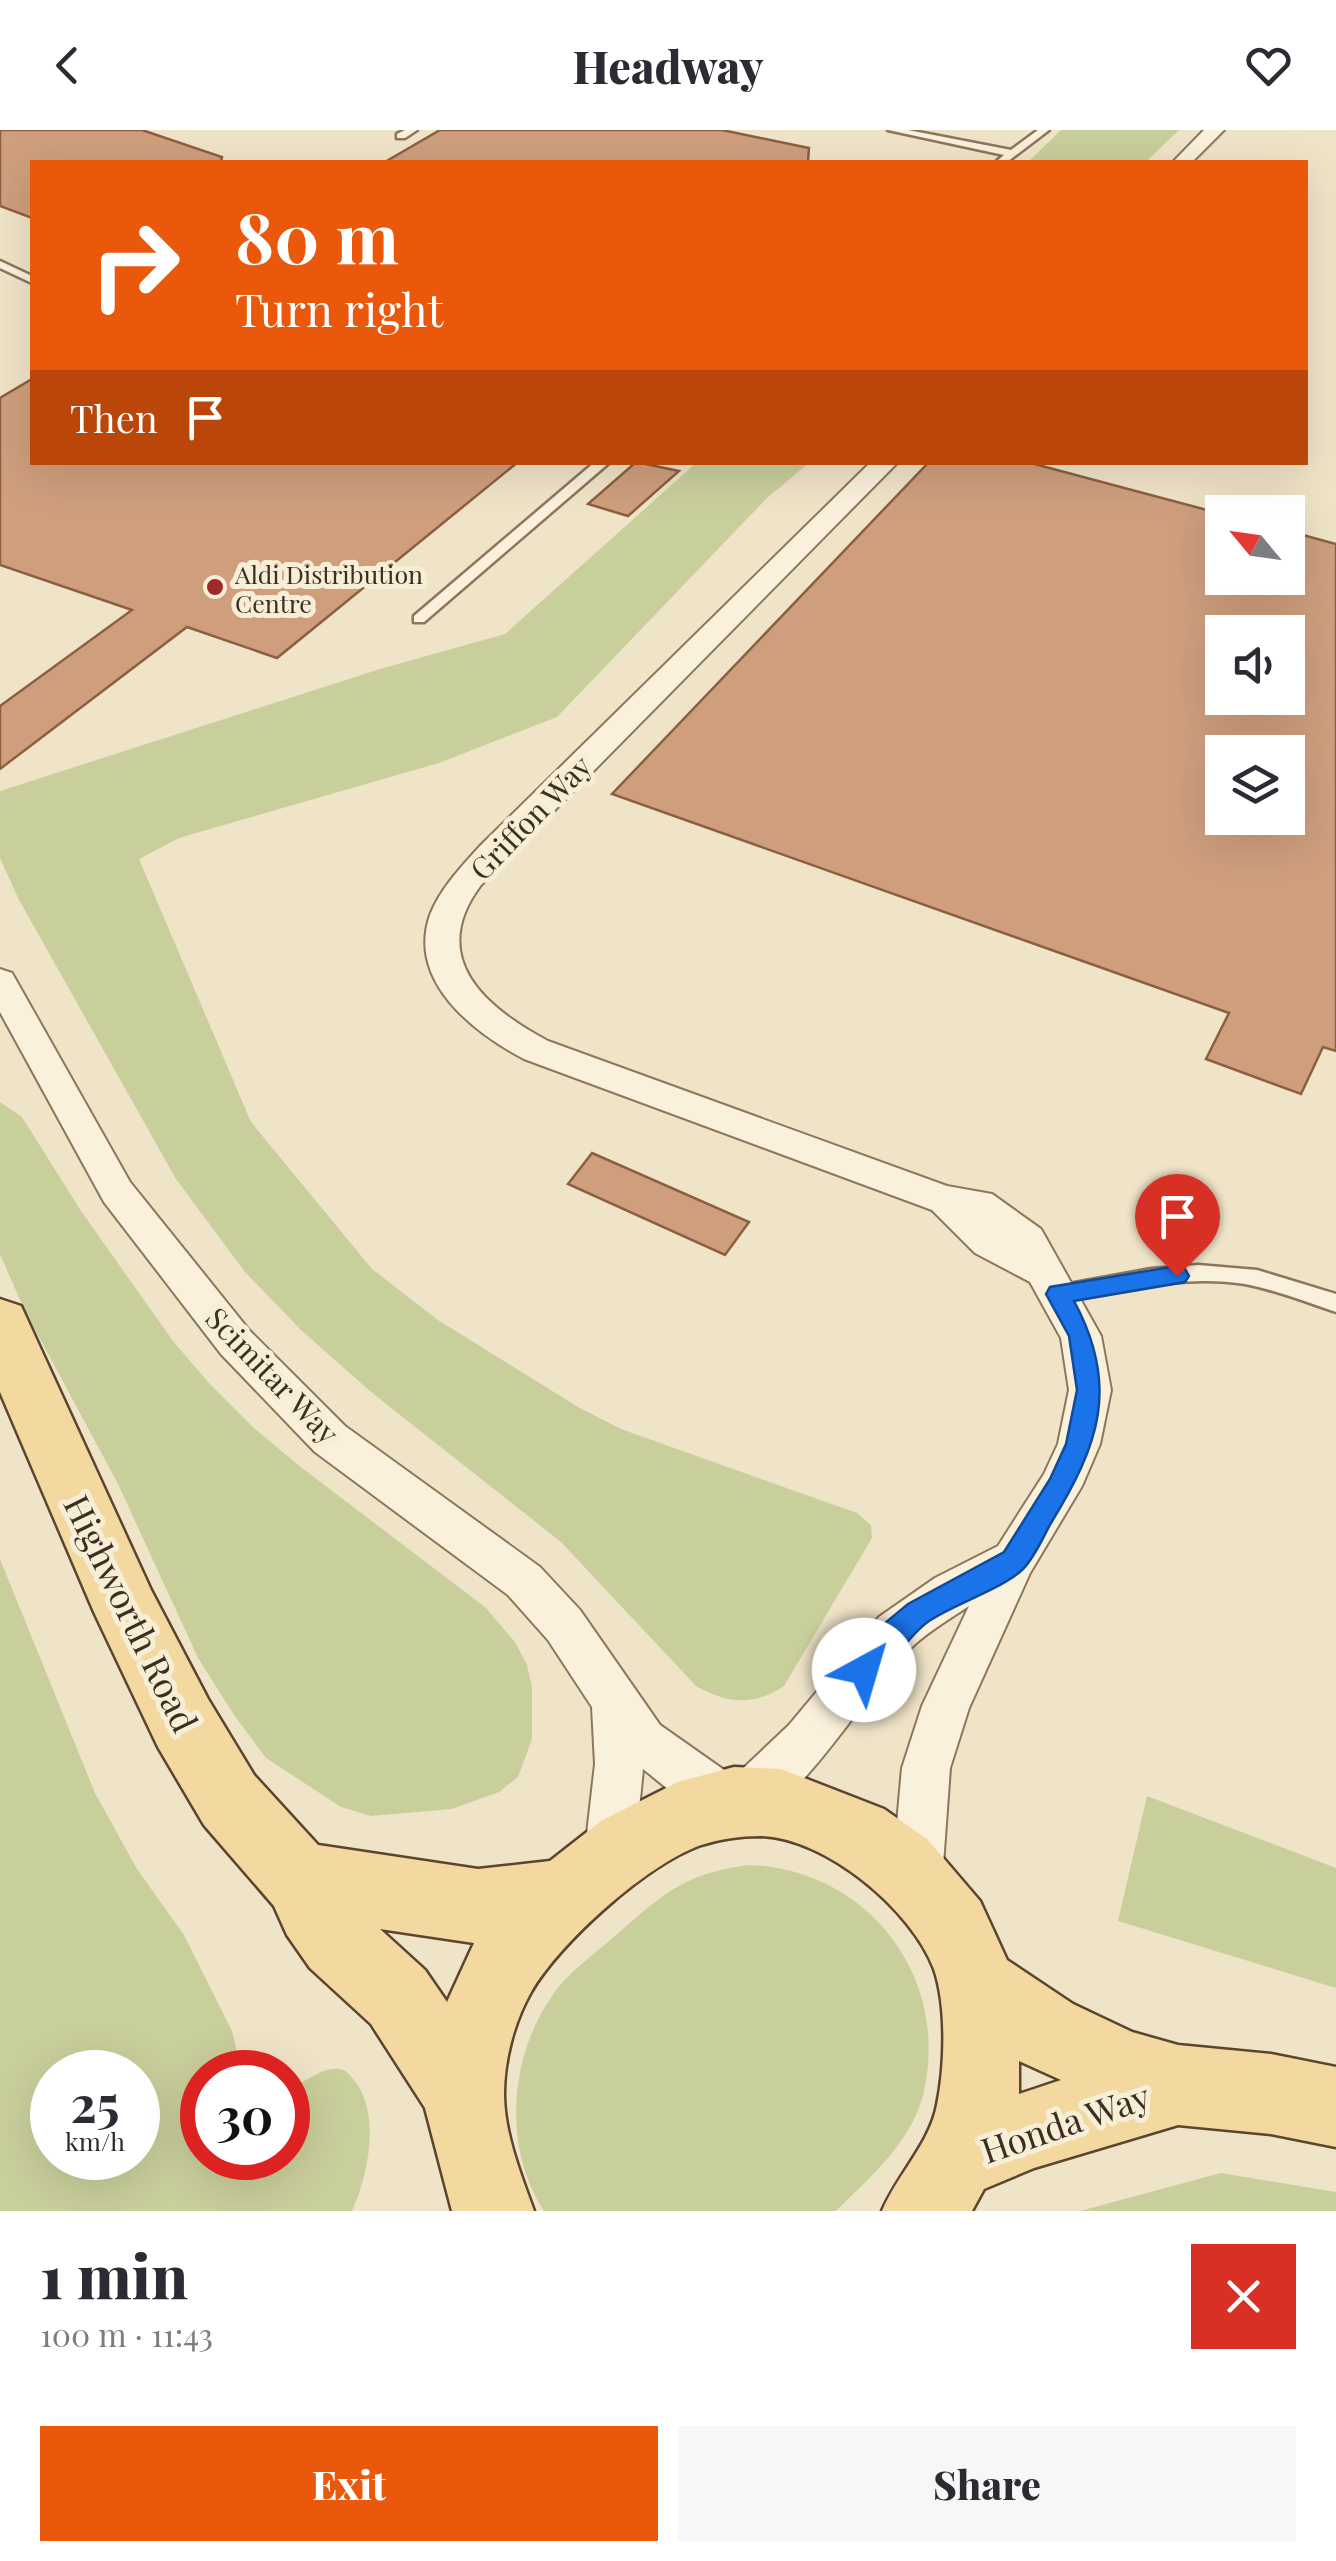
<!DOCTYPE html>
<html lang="en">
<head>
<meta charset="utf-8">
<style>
	:root { --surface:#fff; --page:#f7f7f7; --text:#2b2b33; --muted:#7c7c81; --accent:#ea580c }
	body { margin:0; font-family:"Playfair Display",serif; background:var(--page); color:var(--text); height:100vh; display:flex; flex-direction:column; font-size:38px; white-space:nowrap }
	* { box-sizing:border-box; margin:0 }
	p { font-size:32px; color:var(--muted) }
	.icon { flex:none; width:55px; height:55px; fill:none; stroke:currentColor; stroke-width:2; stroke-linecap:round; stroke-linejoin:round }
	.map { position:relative; height:2081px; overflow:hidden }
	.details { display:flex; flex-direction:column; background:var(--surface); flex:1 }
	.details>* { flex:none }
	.guide { position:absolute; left:30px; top:30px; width:1278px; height:305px; border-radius:0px; box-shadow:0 10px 40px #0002; background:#ea580c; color:#fff; overflow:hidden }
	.needle { width:65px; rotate:299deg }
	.controls { position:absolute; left:1205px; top:365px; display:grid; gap:20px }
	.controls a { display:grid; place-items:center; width:100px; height:100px; border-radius:0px; background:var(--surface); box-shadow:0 10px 40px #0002; font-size:50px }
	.speed { position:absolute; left:30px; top:1920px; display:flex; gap:20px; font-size:50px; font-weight:700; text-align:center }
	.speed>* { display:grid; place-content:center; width:130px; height:130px; border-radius:50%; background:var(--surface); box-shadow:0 10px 40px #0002; line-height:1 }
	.speed small { font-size:25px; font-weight:400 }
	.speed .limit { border:15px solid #d22; background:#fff; color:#111 }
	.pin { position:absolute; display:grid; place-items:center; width:85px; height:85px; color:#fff; margin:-102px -42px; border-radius:50% 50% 50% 0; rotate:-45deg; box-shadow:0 0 10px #0007 }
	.pin .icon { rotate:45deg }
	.me { position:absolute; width:110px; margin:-55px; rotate:39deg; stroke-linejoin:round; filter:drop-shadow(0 0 8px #0008) }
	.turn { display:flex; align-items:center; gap:35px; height:210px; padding:0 40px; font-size:45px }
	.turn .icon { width:130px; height:130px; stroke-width:2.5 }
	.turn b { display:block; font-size:70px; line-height:85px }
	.then { display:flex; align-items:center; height:95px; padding:0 40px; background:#0003; gap:20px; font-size:38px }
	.round { display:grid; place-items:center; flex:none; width:105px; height:105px; border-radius:0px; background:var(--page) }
	.summary { display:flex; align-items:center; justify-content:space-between; height:170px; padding:0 40px }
	h1 { font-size:60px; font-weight:800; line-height:75px }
	.button { display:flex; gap:20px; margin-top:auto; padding:20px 40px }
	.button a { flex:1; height:115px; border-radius:0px; background:var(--accent); color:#fff; font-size:40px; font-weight:800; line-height:115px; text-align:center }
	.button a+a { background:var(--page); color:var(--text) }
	header { display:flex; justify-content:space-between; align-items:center; height:130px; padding:0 40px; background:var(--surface); font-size:45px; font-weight:800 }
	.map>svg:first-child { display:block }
	.green { fill:#c9cf9b; fill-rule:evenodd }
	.building { fill:#cf9f7d; stroke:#8d5f41; stroke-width:2.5; fill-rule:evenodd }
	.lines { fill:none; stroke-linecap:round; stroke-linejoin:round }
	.lane-casing { stroke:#8d765c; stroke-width:5 }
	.street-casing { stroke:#8d765c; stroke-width:4 }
	.primary-casing { stroke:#5b4430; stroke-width:5 }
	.lane { fill:#faf1dc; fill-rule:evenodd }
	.street { fill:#faf1dc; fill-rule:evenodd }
	.primary { fill:#f3d9a0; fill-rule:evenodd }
	.route { fill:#1a73e8; stroke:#114b97; stroke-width:2.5 }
	.poi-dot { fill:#9e2a2b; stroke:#f7eed8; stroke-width:4 }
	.labels { text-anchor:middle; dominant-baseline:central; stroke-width:10; stroke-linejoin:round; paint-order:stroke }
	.far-poi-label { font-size:25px; fill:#3d2e20; stroke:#f7eed8; text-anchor:start }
	.street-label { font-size:30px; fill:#3d2e20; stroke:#f7eed8 }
	.near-street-label { font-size:35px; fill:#3d2e20; stroke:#f7eed8 }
</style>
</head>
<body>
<header><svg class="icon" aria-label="back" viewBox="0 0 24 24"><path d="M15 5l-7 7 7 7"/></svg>Headway<svg class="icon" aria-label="heart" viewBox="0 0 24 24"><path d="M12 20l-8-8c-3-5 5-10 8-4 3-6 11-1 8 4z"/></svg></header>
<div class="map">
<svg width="1336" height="2081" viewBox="0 0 1336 2081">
	<rect width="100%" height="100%" fill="#f0e4c8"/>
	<path class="green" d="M1061,0h118l-33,32h-118z
		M696,333h113l-42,35 -210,219 -118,46 -260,75 -40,21 112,263 121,147 66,51 140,87 43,22 236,84 14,12 1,13 -88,148c-30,20 -57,18 -88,0l-135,-144 -190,-150 -70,-62 -56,-58 -69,-93 -158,-281 -18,-40v-67l380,-122 125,-35z
		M0,972l22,15 59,94 92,130 35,41 46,46 48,40 183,139 30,35 12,23 5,22v52l-14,38 -19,15 -47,17 -81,7 -30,-9 -75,-49 -32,-43 -36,-57 -80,-174 -94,-175 -24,-55z
		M0,1429l95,234 42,76 47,66 48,96 9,36 6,5h-45v86h86v-74c22,2 31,-21 56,-14 40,31 26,101 8,141h-352zM138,1942v86h-86v-86z
		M1147,1666l189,72v120l-218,-67z
		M749,1735c119,4 203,113 174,230 -13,49 -53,82 -87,116h-292c-41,-63 -35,-151 6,-212 16,-26 44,-44 66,-64 49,-42 67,-61 133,-70z
		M1221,2043l115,19v19h-256z"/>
	<path class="building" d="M0,0h142l80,27 -1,5h-189v56l-32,-12z
		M440,0h282l87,18 -1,14h-423z
		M32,249v83h486l-241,196 -90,-31 -187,142v-63l132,-96 -132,-45v-167z
		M636,332l43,9 -51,45 -40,-12z
		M929,332h98l195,52v64h66v-47l48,13v507l-13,-4 -22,47 -95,-35 23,-46 -617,-219zM1222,502h66v66h-66zM1222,622h66v66h-66z
		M592,1023l157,69 -24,33 -157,-71z"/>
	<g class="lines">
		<defs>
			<path id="lane" d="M405,0h12l-12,8h-8v-4z
				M888,0h20l103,20 27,-20h11l-42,32 -10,-1 7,-6z
				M0,131l32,15v7l-32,-15z
				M595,332h15l-186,160h-10v-6z
				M1198,1135l59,5 79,24v18c-30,-10 -60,-22 -91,-28 -62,-10 -126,7 -187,18l-7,-2 -4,-6 4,-6 7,-2 93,-17z"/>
			<path id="street" d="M1204,0h20l-32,32h-19z
				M871,332h27l-417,423c-55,73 5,123 67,156l399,145 45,8 49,35 60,107 10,54 -11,54 -18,42 -52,87 -61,135 -19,60 -8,111 -7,18 -18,7 -18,-7 -7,-18 10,-111 20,-62 47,-100c-18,12 -40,25 -56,40 -48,42 -118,175 -181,181 -19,2 -72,-45 -89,-58l-9,91 -7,18 -18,7 -18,-7 -7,-18 11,-96 -3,-57 -44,-67 -40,-45 -193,-143 -94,-98 -117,-152 -104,-190v-43l12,4 118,209 119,148 96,96 195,141 40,43 80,115 74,52 55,-52 90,-108 56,-39 63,-32 46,-72 14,-30 11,-54 -8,-52 -31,-56 -55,-29 -43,-43 -408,-151c-51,-27 -117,-78 -94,-144 10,-26 31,-48 50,-69z"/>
			<path id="primary" d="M0,1169l21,7 130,284 57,109 46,76 64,70 160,24 72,-8 51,-40 77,-39 56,-15 47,2 103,40 43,30 53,62 27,59 66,44 59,28 46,13 93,9 65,13v80l-65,-13 -93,-9 -144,43 -50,21 -12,22h-90c15,-36 48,-68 55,-106 8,-39 10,-98 -3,-136 -22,-59 -108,-131 -173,-133 -20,0 -41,3 -60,9 -55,20 -141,97 -170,147 -17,30 -27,68 -27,102 0,39 17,81 30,117h-82l-27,-103 -54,-84 -61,-56 -23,-33 -13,-29 -70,-81 -46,-78 -64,-135 -94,-220zM380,1799l94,14 -27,59 -22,-32zM1019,1931l42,19 -42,14z"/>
		</defs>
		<use href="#lane" class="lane-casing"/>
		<use href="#street" class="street-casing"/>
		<use href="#primary" class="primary-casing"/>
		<use href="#lane" class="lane"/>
		<use href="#street" class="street"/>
		<use href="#primary" class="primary"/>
	</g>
	<path class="route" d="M1177,1136l8,3 4,7 -4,6 -111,19c46,85 25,144 -23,222 -8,14 -16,34 -28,46 -19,19 -69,35 -94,52 -24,16 -39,52 -65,62l-10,-3 -4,-10 35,-47 23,-19 96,-52 46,-73 16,-35 11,-54 -8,-54 -23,-42 4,-7z"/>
	<circle class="poi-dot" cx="215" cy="457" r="10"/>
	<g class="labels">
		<g class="far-poi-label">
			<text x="235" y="443">Aldi Distribution<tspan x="235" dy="29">Centre</tspan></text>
		</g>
		<g class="street-label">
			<text transform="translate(530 687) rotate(-46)">Griffon Way</text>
			<text transform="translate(273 1245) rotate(46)">Scimitar Way</text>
		</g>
		<g class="near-street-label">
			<text transform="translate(132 1483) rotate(64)">Highworth Road</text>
			<text transform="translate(1065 1992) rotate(-19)">Honda Way</text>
		</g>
	</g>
</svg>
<div class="controls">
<a><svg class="needle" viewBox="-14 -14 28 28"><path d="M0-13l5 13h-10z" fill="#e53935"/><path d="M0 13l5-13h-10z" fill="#7c7c81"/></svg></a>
<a><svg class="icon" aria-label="sound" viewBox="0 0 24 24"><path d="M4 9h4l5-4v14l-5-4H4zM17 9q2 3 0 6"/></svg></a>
<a><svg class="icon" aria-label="layers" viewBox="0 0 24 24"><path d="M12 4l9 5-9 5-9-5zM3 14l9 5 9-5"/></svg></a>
</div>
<div class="speed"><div>25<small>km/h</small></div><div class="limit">30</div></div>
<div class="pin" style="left:1177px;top:1146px;background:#d93025"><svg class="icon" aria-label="arrive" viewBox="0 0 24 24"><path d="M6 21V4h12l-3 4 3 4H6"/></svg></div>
<svg class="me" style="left:864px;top:1540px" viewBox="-20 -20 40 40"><circle r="19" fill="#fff"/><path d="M0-13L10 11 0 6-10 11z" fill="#1a73e8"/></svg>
<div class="guide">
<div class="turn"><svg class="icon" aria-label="right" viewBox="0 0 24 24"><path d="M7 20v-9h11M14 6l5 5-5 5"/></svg><div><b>80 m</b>Turn right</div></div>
<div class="then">Then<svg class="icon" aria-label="arrive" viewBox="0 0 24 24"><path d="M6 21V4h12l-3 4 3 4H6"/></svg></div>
</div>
</div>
<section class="details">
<div class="summary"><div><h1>1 min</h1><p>100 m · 11:43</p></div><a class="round" style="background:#d93025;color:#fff"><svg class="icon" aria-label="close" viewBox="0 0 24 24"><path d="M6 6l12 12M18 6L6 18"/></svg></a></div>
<div class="button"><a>Exit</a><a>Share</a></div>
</section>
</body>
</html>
